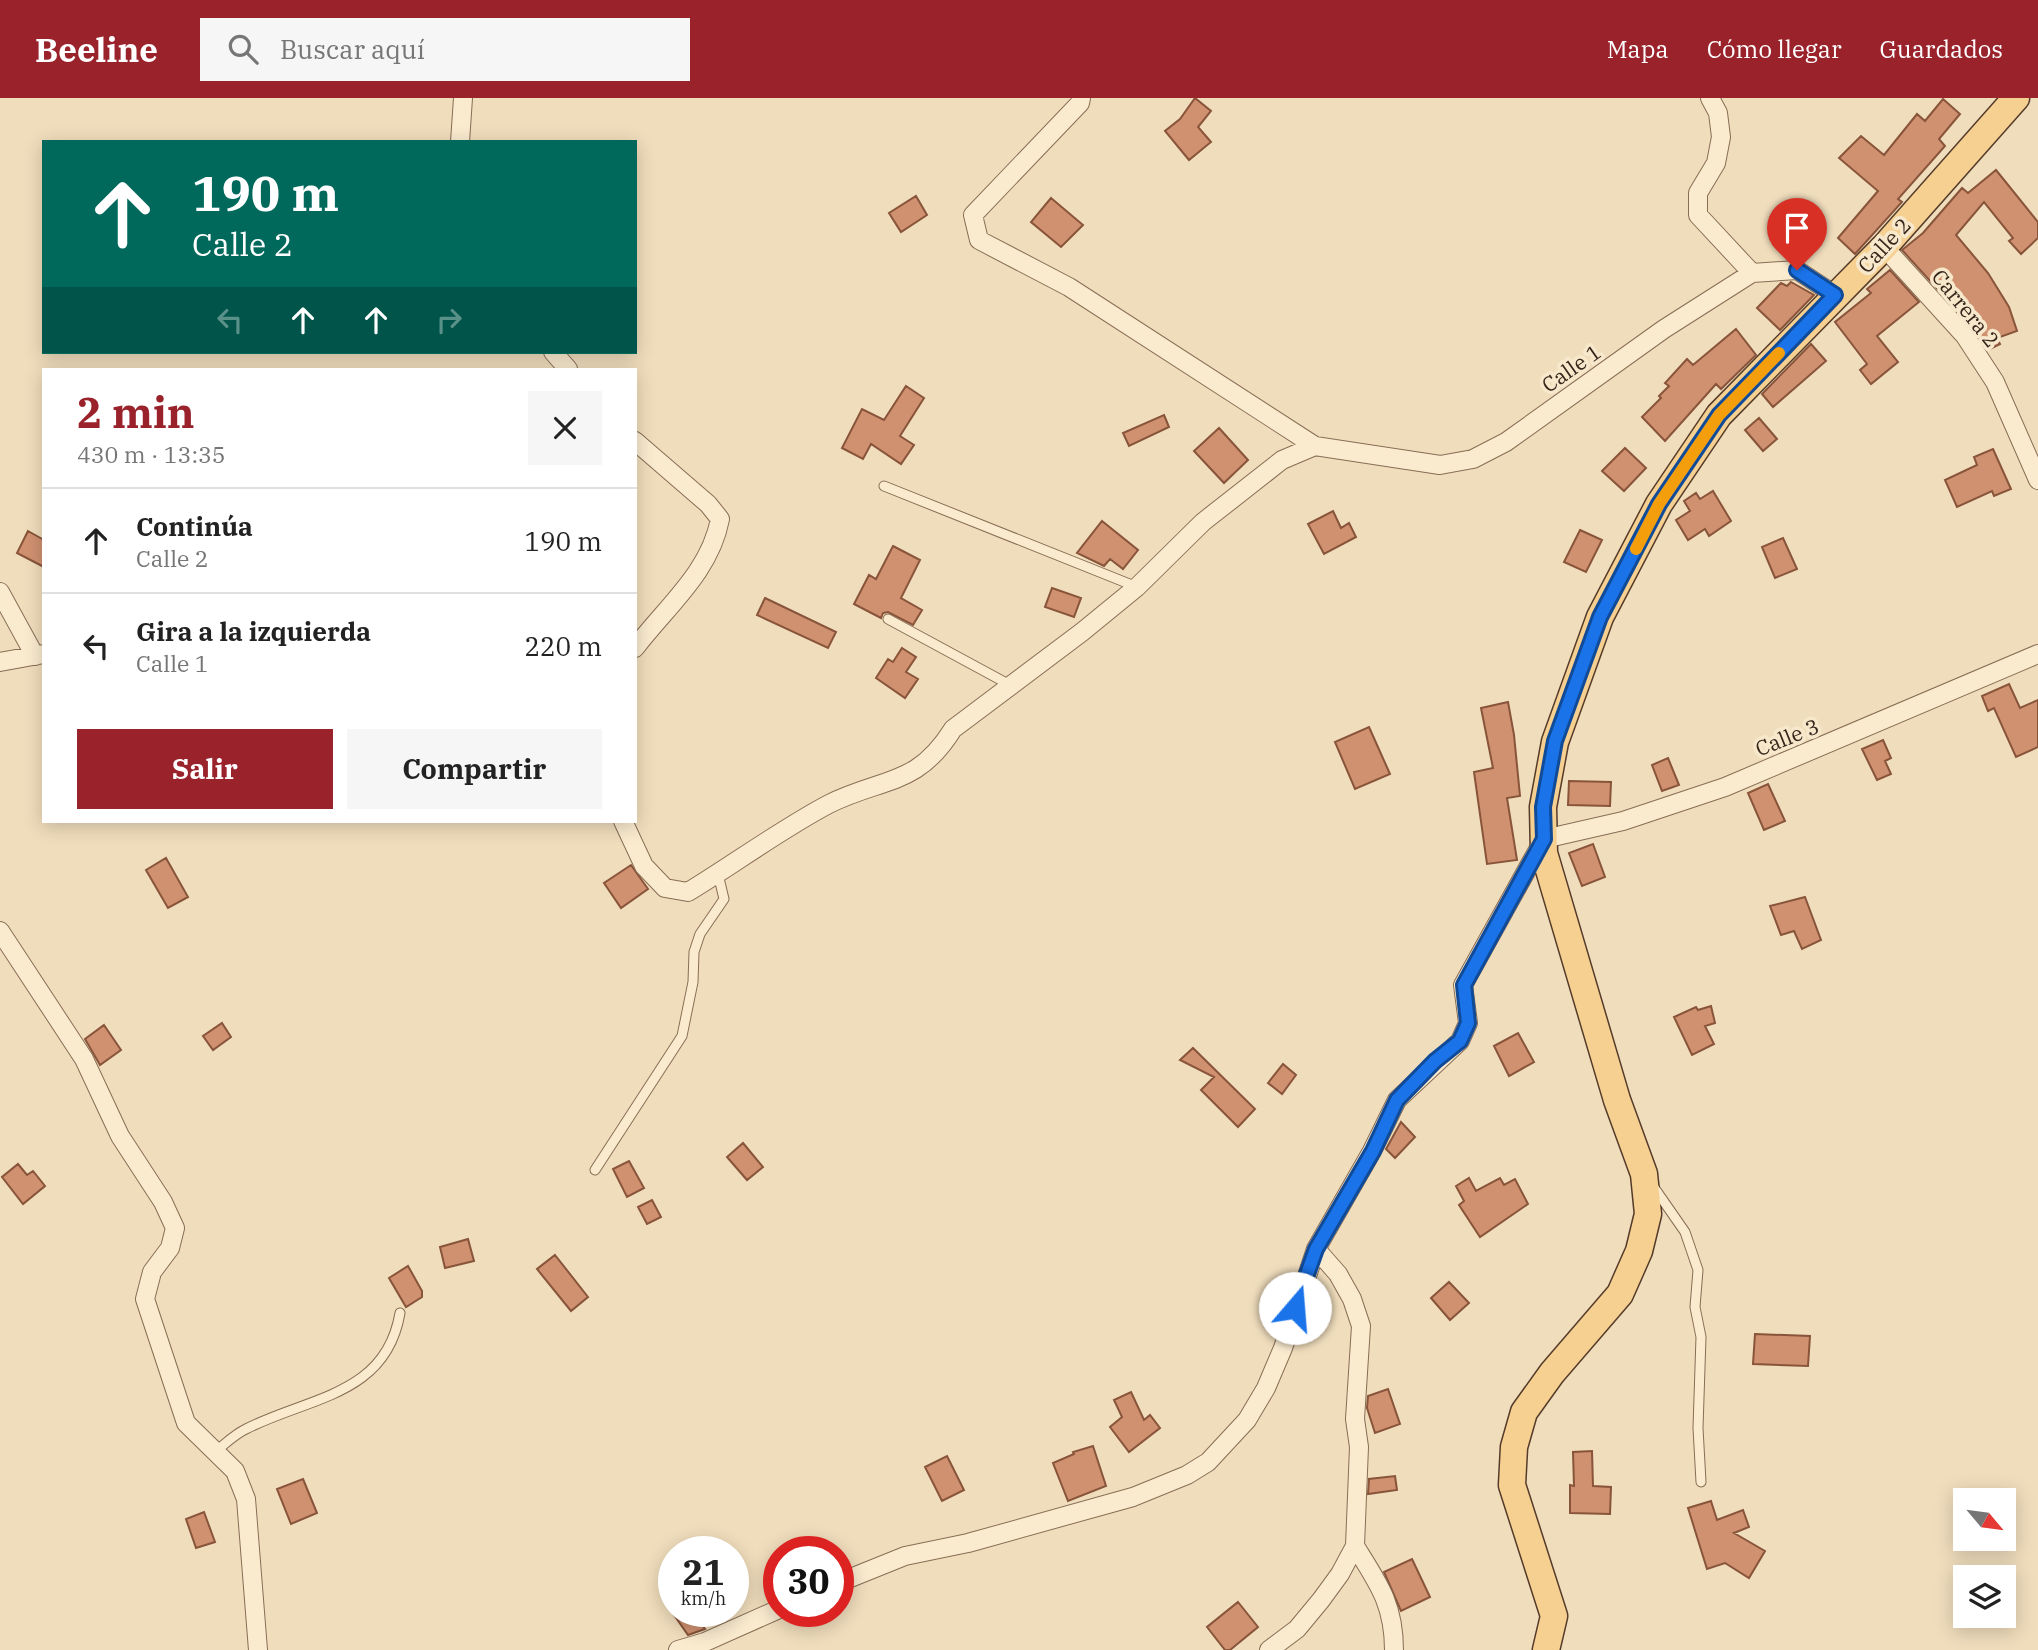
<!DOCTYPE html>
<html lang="es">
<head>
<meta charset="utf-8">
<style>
	:root { --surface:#fff; --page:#f6f6f6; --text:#222; --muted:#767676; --line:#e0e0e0; --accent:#99222b }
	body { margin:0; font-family:"IBM Plex Serif",serif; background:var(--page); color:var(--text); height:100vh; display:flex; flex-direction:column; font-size:26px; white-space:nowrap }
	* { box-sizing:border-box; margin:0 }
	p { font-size:23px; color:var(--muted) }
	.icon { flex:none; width:38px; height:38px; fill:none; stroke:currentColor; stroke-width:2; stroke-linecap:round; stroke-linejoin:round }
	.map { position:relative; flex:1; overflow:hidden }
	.side { position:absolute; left:42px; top:270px; width:595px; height:455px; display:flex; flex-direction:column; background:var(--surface); border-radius:0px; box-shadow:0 4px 18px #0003 }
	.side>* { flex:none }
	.hud { position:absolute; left:42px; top:42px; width:595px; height:214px; border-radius:0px; box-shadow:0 4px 18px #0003; background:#00695c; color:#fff; overflow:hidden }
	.needle { width:46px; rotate:119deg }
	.controls { position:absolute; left:1953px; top:1390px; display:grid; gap:14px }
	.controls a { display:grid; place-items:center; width:63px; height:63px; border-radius:0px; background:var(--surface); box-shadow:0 4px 18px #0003; font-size:35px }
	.speed { position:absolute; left:658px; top:1438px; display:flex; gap:14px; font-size:35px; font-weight:700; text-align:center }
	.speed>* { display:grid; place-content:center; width:91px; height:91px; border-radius:50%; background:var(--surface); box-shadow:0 4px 18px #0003; line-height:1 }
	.speed small { font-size:18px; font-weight:400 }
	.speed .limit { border:10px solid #d22; background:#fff; color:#111 }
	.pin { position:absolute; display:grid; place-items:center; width:60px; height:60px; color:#fff; margin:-72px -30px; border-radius:50% 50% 50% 0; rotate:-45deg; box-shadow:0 0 7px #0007 }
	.pin .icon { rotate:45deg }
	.me { position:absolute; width:77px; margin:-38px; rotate:18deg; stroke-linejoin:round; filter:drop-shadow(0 0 5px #0008) }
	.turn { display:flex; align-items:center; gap:24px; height:147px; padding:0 35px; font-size:32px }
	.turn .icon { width:91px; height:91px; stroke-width:2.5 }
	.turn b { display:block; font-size:49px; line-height:60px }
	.lanes { display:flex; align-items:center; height:66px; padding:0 35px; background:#0003; justify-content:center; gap:35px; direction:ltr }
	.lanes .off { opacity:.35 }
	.round { display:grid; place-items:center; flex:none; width:74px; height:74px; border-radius:0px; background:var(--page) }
	.headline { display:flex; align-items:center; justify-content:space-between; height:119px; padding:0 35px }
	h1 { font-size:42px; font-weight:700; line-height:52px; color:var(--accent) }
	.button { display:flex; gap:14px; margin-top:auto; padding:14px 35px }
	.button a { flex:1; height:80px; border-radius:0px; background:var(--accent); color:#fff; font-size:28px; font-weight:700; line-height:80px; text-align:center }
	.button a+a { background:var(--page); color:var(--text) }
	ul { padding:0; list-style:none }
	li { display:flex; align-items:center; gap:21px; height:105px; padding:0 35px; border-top:2px solid var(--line) }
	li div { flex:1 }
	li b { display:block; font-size:26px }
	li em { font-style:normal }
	header { display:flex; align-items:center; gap:42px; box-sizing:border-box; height:98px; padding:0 35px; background:var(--accent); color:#fff }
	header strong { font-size:33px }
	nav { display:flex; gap:38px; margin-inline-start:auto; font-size:24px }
	.search { width:490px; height:63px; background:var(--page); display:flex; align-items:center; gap:18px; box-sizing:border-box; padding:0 24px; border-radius:0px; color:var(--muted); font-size:26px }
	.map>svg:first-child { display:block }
	.building { fill:#d09170; stroke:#88543a; stroke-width:2 }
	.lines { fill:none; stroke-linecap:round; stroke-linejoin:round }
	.lane-casing { stroke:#886d55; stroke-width:11 }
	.street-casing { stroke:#886d55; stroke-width:20 }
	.primary-casing { stroke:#553b2a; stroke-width:29 }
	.lane { stroke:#faebcf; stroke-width:9 }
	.street { stroke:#faebcf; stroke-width:18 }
	.primary { stroke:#f6d091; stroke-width:26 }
	.route-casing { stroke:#114b97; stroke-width:18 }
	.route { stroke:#1a73e8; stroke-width:12 }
	.slow { stroke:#f59e0b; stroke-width:12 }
	.labels { text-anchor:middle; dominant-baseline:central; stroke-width:7; stroke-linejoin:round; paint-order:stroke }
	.street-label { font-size:21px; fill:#36261b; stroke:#f7e8cc }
</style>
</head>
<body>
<header>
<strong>Beeline</strong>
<div class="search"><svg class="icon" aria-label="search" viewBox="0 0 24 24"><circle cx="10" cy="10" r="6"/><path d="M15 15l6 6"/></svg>Buscar aquí</div>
<nav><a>Mapa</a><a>Cómo llegar</a><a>Guardados</a></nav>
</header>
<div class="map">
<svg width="2038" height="1552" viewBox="0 0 2038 1552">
	<rect width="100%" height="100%" fill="#f0ddbc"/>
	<path class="building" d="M1195,0l16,13 -13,16 13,15 -22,18 -24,-29 15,-12z
		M1943,1l17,15 -21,25 6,7 -47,53 4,3 -47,52 -17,-16 40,-47 -39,-33 22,-22 23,19 33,-41 8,7z
		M1996,72l42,52v16l-17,16 -12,-13 4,-3 -29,-36 -28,33 32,38 21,34 8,24 -20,7 3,6 -12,6 -15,-22 -71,-78 21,-17 39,-45 6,5z
		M916,98l11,19 -26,17 -12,-19z
		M1051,100l32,27 -22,22 -30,-25z
		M1890,172l29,32 -42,34 21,26 -27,22 -11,-14 7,-6 -32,-42 36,-29 -4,-4z
		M1791,184l23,13 -34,35 -23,-22 24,-25 6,3z
		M1736,231l20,26 -35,34 -5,-5 -51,57 -23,-24 19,-19 -2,-2 10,-10 -4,-3 22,-24 6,6z
		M1811,246l15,17 -53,46 -11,-13z
		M906,288l18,12 -24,38 14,9 -13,19 -30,-20 -8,15 -21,-11 20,-39 22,11z
		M1164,317l5,12 -40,19 -6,-13z
		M1759,320l18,21 -14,12 -18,-21z
		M1219,330l29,32 -24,23 -30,-32z
		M1625,350l21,20 -22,23 -22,-20z
		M1993,351l18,40 -17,7 -2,-5 -35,16 -12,-27 32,-15 -3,-8z
		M1713,393l18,30 -22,15 -4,-7 -17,11 -12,-20 14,-9 -6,-10 12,-8 4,6z
		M1333,413l8,17 8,-5 7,14 -32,17 -16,-30z
		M1102,423l36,29 -15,19 -13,-10 -6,7 -27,-13z
		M1580,432l22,10 -16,32 -22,-10z
		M28,433l16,9v27l-27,-14z
		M1783,440l14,31 -22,9 -13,-31z
		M893,448l27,14 -19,38 21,12 -9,15 -25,-13 -5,1 -2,5 -27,-14 15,-29 7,4z
		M1052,490l29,10 -7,19 -29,-10z
		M765,500l71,34 -8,16 -71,-33z
		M902,550l14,9 -10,15 12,7 -13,19 -29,-20 12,-19 5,3z
		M2009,586l11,24 18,-8v47l-22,10 -22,-49 -6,3 -6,-15z
		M1508,604l6,33 6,61 -13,2 10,62 -30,4 -13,-92 19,-4 -12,-60z
		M1369,629l21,47 -35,15 -20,-47z
		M1883,642l8,18 -6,3 6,13 -14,6 -15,-31z
		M1668,660l11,27 -17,6 -10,-26z
		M1569,683l42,1 -1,24 -42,-1z
		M1768,686l17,37 -21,9 -16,-37z
		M1593,746l12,33 -23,9 -13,-33z
		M166,760l22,39 -20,11 -22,-38z
		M631,767l17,24 -27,19 -17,-25z
		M1805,799l16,43 -19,9 -8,-18 -13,4 -11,-29z
		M1711,908l4,17 -10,3 9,18 -22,11 -18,-38 22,-10 2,3z
		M222,925l9,14 -18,13 -10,-14z
		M104,927l17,25 -21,15 -15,-26z
		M1518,935l16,29 -25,14 -15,-30z
		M1193,950l62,61 -17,18 -37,-37 13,-13 -34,-17z
		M1283,966l13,11 -14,19 -14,-11z
		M1401,1024l14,15 -20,21 -9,-9z
		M743,1045l20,24 -16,13 -20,-23z
		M629,1063l15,27 -17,9 -14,-28z
		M18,1066l9,11 6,-4 12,15 -22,18 -21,-27z
		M1469,1080l7,13 24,-13 4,7 11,-6 13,25 -48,33 -21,-32 5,-4 -8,-15z
		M652,1102l9,17 -14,7 -9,-17z
		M468,1141l6,22 -29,7 -5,-21z
		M555,1157l33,42 -17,14 -34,-42z
		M408,1168l14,25v6l-16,10 -17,-29z
		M1449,1184l20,21 -19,17 -19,-22z
		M1755,1236l55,2 -2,30 -55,-2z
		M1388,1291l12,35 -25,9 -8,-25 1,-12z
		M1131,1294l13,28 6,-5 10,13 -31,24 -19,-25 12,-10 -8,-17z
		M1093,1348l13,40 -38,15 -15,-38 21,-9 -1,-2z
		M1592,1353l1,35 18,1 -1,27 -40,-1v-28l4,1 -1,-34z
		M947,1358l17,34 -22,11 -17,-34z
		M1395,1378l2,14 -29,4 1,-15z
		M303,1381l14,34 -26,11 -14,-35z
		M1711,1403l6,19 26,-10 6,17 -15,6 31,18 -16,27 -24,-15 -18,6 -19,-61z
		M204,1414l11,30 -19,6 -10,-29z
		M1412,1461l18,38 -29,14 -17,-39z
		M1238,1504l20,25 -28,23h-5l-18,-23z
		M672,1514h21l12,17 -17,6z"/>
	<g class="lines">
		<defs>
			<path id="lane" d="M884,388l253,101
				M888,521l122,66
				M595,1072l87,-134 11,-54 1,-30 6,-18 24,-35 -6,-25
				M1653,1088l32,46 13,38 -3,37 6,30 -3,91 3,54
				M216,1353c9,-7 19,-17 30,-22 62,-32 140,-33 154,-116"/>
			<path id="street" d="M1081,0l-1,5 -107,112 6,25 90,47 246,159 125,19 33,-6 33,-17 158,-113 88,-56 45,-3 38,25
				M1710,0l8,15 3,24 -5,26 -18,30v22l54,58
				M460,44l3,-44
				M1884,149l81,89 30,46 43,98
				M553,254l15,17
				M635,343l73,63 12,15c-10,53 -53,87 -85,129
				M0,494l35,64
				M0,564l44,-8
				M623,723l21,45 21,22 23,4c46,-28 95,-64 141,-88 54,-27 88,-17 124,-75l129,-97 55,-45 66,-65 79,-62 33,-14
				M0,833l84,128 36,77 43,66 12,26 -5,20 -18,24 -7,27 41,124 49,48 11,28 12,151
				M1355,1448c23,37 39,58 39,104
				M838,1485l67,-27 63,-13 165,-46 54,-22 21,-13 39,-42 19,-32 17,-40 33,-99 56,-98 25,-51 63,-59 8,-18 -5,-38 81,-146 79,-18 102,-34 313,-133
				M678,1552l27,-8 74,-33
				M1269,1552l28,-21 24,-29 19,-26 15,-28 4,-99 -4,-28 6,-93 -9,-27 -14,-25 -22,-25"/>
			<path id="primary" d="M1546,1552l8,-34 -42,-131 2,-38 10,-35 28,-39 68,-79 19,-43 9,-37 -4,-40 -27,-74 -73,-247 -1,-46 12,-65 45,-125 59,-113 60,-89 165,-168 132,-149"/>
		</defs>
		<use href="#lane" class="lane-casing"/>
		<use href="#street" class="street-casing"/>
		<use href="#primary" class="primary-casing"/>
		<use href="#lane" class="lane"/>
		<use href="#street" class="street"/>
		<use href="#primary" class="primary"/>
	</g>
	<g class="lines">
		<defs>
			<path id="route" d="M1295,1210l21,-59 57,-98 24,-51 38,-39 25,-20 8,-18 -4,-38 80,-146 -1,-32 12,-66 45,-124 59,-113 60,-89 116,-120 -38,-25"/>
		</defs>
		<use href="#route" class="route-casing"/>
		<use href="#route" class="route"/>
		<path class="slow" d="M1636,451l23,-45 60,-89 60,-62"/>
	</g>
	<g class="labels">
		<g class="street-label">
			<text transform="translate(1884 147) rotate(-47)">Calle 2</text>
			<text transform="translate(1966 210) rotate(51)">Carrera 2</text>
			<text transform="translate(1571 270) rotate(-35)">Calle 1</text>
			<text transform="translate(1787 639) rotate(-22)">Calle 3</text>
		</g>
	</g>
</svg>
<div class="controls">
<a><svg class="needle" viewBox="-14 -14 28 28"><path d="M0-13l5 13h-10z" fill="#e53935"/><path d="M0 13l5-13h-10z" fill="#767676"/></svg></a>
<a><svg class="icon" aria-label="layers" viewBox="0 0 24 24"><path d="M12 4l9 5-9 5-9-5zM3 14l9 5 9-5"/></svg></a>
</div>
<div class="speed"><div>21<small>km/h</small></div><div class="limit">30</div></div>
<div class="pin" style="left:1797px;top:172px;background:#d93025"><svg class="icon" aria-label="arrive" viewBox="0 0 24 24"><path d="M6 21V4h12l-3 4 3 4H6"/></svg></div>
<svg class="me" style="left:1295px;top:1210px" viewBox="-20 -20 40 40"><circle r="19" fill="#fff"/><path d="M0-13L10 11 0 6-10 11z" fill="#1a73e8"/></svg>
<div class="hud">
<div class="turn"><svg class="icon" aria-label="ahead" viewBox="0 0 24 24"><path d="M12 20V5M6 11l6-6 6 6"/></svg><div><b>190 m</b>Calle 2</div></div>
<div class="lanes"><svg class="icon off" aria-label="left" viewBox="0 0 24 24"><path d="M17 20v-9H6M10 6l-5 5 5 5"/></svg><svg class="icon" aria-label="ahead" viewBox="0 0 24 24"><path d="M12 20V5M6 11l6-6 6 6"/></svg><svg class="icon" aria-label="ahead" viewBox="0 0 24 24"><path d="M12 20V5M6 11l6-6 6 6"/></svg><svg class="icon off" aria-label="right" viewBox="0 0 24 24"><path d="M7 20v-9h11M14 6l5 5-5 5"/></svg></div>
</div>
<section class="side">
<div class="headline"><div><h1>2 min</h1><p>430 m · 13:35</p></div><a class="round"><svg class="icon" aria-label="close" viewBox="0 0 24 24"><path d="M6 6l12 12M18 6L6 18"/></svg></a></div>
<ul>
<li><svg class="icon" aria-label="ahead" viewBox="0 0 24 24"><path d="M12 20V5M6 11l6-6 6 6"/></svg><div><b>Continúa</b><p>Calle 2</p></div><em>190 m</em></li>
<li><svg class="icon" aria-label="left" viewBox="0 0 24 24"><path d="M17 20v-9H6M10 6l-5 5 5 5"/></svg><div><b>Gira a la izquierda</b><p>Calle 1</p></div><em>220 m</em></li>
</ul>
<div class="button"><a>Salir</a><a>Compartir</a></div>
</section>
</div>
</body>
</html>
